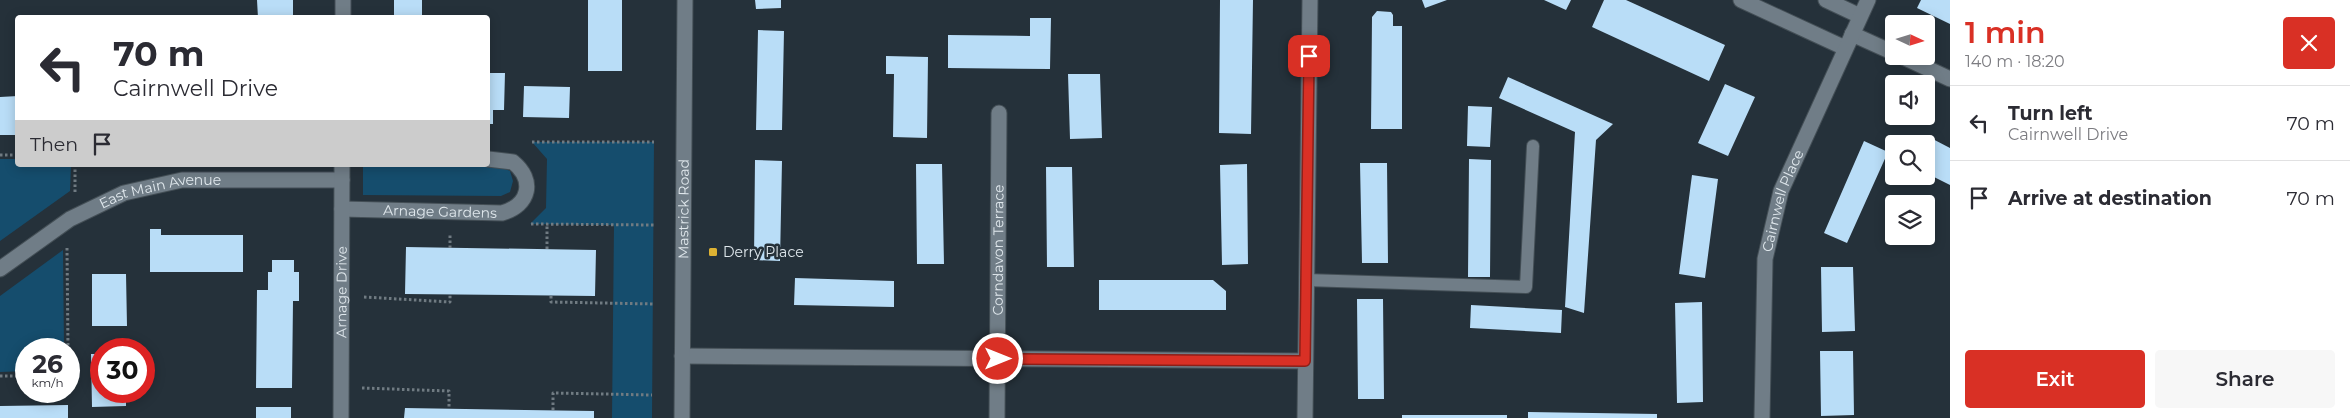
<!DOCTYPE html>
<html lang="en">
<head>
<meta charset="utf-8">
<style>
	:root { --surface:#fff; --page:#f7f7f7; --text:#2b2b33; --muted:#7c7c81; --line:#e1e1e2; --accent:#d93025 }
	body { margin:0; font-family:Montserrat,sans-serif; background:var(--page); color:var(--text); height:100vh; display:flex; flex-direction:column; font-size:19px; white-space:nowrap }
	* { box-sizing:border-box; margin:0 }
	p { font-size:16px; color:var(--muted) }
	.icon { flex:none; width:28px; height:28px; fill:none; stroke:currentColor; stroke-width:2; stroke-linecap:round; stroke-linejoin:round }
	.map { position:relative; flex:1; overflow:hidden }
	.side { display:flex; flex-direction:column; background:var(--surface); width:400px }
	.side>* { flex:none }
	.hud { position:absolute; left:15px; top:15px; width:475px; height:152px; border-radius:5px; box-shadow:0 2px 12px #0003; background:#fff; color:var(--text); overflow:hidden }
	.needle { width:32px; rotate:94deg }
	.fabs { position:absolute; left:1885px; top:15px; display:grid; gap:10px }
	.fabs a { display:grid; place-items:center; width:50px; height:50px; border-radius:5px; background:var(--surface); box-shadow:0 2px 12px #0003; font-size:25px }
	.speed { position:absolute; left:15px; top:338px; display:flex; gap:10px; font-size:25px; font-weight:700; text-align:center }
	.speed>* { display:grid; place-content:center; width:65px; height:65px; border-radius:50%; background:var(--surface); box-shadow:0 2px 12px #0003; line-height:1 }
	.speed small { font-size:12px; font-weight:400 }
	.speed .limit { border:8px solid #d22; background:#fff; color:#111 }
	.pin { position:absolute; display:grid; place-items:center; width:42px; height:42px; color:#fff; margin:-21px; border-radius:10px; box-shadow:0 2px 8px #0006 }
	.me { position:absolute; width:55px; margin:-28px; rotate:90deg; stroke-linejoin:round; filter:drop-shadow(0 0 4px #0008) }
	.turn { display:flex; align-items:center; gap:18px; height:105px; padding:0 15px; font-size:22px }
	.turn .icon { width:65px; height:65px; stroke-width:2.5 }
	.turn b { display:block; font-size:35px; line-height:42px }
	.then { display:flex; align-items:center; height:48px; padding:0 15px; background:#0003; gap:10px; font-size:19px }
	.round { display:grid; place-items:center; flex:none; width:52px; height:52px; border-radius:5px; background:var(--page) }
	.head { display:flex; align-items:center; justify-content:space-between; height:85px; padding:0 15px }
	h1 { font-size:30px; font-weight:600; line-height:38px; color:var(--accent) }
	.button { display:flex; gap:10px; margin-top:auto; padding:10px 15px }
	.button a { flex:1; height:58px; border-radius:5px; background:var(--accent); color:#fff; font-size:20px; font-weight:600; line-height:58px; text-align:center }
	.button a+a { background:var(--page); color:var(--text) }
	ul { padding:0; list-style:none }
	li { display:flex; align-items:center; gap:15px; height:75px; padding:0 15px; border-top:1px solid var(--line) }
	li div { flex:1 }
	li b { display:block; font-size:19px }
	li em { font-style:normal }
	main { display:flex; flex:1; min-height:0 }
	.map>svg:first-child { display:block }
	.green { fill:#154d6d }
	.building { fill:#b9ddf7 }
	.lines { fill:none; stroke-linecap:round; stroke-linejoin:round }
	.lane-casing { stroke:#444f56; stroke-width:14 }
	.street-casing { stroke:#444f56; stroke-width:17 }
	.path { stroke:#707b82; stroke-width:3; stroke-dasharray:2.5 2.5; stroke-linecap:butt }
	.lane { stroke:#707d87; stroke-width:12 }
	.street { stroke:#707d87; stroke-width:15 }
	.route-casing { stroke:#8d1f18; stroke-width:12 }
	.route { stroke:#d93025; stroke-width:9 }
	.poi-dot { fill:#ddb233; stroke:#25313a; stroke-width:2 }
	.labels { text-anchor:middle; dominant-baseline:central; stroke-width:5; stroke-linejoin:round; paint-order:stroke }
	.street-label { font-size:14px; fill:#dfe7ec; stroke:#25313a }
	.poi-label { font-size:14px; fill:#dfe7ec; stroke:#25313a; text-anchor:start }
</style>
</head>
<body>
<main>
<div class="map">
<svg width="1950" height="418" viewBox="0 0 1950 418">
	<rect width="100%" height="100%" fill="#25313a"/>
	<path class="green" d="M532,142h122l-2,276h-40l2,-193 -84,-1 16,-16 1,-49z
		M0,159h17l1,6h53l-1,26 -70,50z
		M363,167h138l9,4 3,10 -3,11 -9,4 -138,-1z
		M63,250l1,99h-38v22l-26,1v-76z"/>
	<path class="building" d="M257,0h36v18h-35z
		M394,0h28v18h-28z
		M588,0h34v71h-34z
		M755,0h26v8l-25,1z
		M1220,0h33l-2,134 -32,-1z
		M1422,0h25l-22,8z
		M1544,0h27l-5,10z
		M1604,0h22l99,45 -16,36 -117,-54z
		M1921,0h29v24l-33,-16z
		M1377,11l14,1 2,3v11h9v103h-31l1,-112z
		M1030,18h21l-1,51 -102,-1v-33l82,1z
		M758,30l26,1 -2,99h-26z
		M886,56l42,1 -1,81 -34,-1 1,-63h-8z
		M488,73h17l-1,37h-11v14h-5z
		M1068,74h32l2,64 -32,1z
		M1508,77l105,47 -17,16 -12,173 -19,-6 10,-175 -76,-34z
		M1725,84l30,13 -27,59 -30,-13z
		M524,86l46,1 -1,31 -46,-1z
		M18,96v39h-18v-38z
		M1468,106l24,1 -2,40 -23,-1z
		M1925,135l25,13v37l-24,-12v-29h-5z
		M1864,141l24,11 -41,91 -23,-10z
		M1469,159l22,1 -1,117h-22z
		M755,160l27,1 -2,100 -26,-1z
		M1360,163h27l1,100h-26z
		M916,164h26l2,100h-27z
		M1247,164l1,100 -26,1 -2,-100z
		M1046,167h26l2,100h-27z
		M1692,175l26,4 -13,99 -26,-4z
		M150,229h11v6h82v37h-93z
		M406,247l190,3 -1,46 -190,-2z
		M272,260h22v12h5v29h-6l-1,87h-36l1,-98h11v-18h4z
		M1821,267h32l2,64 -33,1z
		M92,274h34l1,52h-35z
		M795,278l99,3v26l-100,-2z
		M1099,280h114l13,11v19h-127z
		M1357,299h26l1,100h-26z
		M1702,302l1,100 -26,1 -2,-100z
		M1471,305l91,5 -1,23 -91,-5z
		M1820,351h33l1,64 -33,1z
		M91,354h10v37h25v15l-34,1z
		M68,405v13h-68v-12z
		M256,407h35v11h-35z
		M405,408l189,3v7h-190z
		M1528,412l129,2v4h-129z
		M1402,415h105v3h-105z"/>
	<g class="lines">
		<defs>
			<path id="lane" d="M1306,280l220,7 7,-141"/>
			<g id="street">
				<path d="M1741,0l104,48"/>
				<path d="M1826,0l34,16"/>
				<path d="M343,18v-18"/>
				<path d="M1852,34l42,19"/>
				<path d="M1901,56l49,23"/>
				<path id="s1" d="M342,209l160,4c28,-8 33,-33 11,-51l-25,-3"/>
				<path id="s2" d="M0,269l70,-50 54,-26 58,-13h160"/>
				<path d="M682,356l623,5"/>
				<path id="s3" d="M341,418l1,-253"/>
				<path id="s4" d="M682,418l3,-418"/>
				<path id="s5" d="M997,418l2,-305"/>
				<path d="M1305,418l5,-418"/>
				<path id="s6" d="M1762,418l3,-159 16,-68 87,-191"/>
			</g>
		</defs>
		<use href="#lane" class="lane-casing"/>
		<use href="#street" class="street-casing"/>
		<path class="path" d="M532,142h122
			M0,155h18
			M75,192v-27
			M531,224l123,1
			M67,248l1,101
			M450,248v-15
			M547,249v-25
			M551,296v6l103,2
			M364,297l86,5v-8
			M0,376h26
			M362,388l87,3v18
			M553,410v-17l99,2"/>
		<use href="#lane" class="lane"/>
		<use href="#street" class="street"/>
	</g>
	<g class="lines">
		<defs>
			<path id="route" d="M998,359l307,2 4,-305"/>
		</defs>
		<use href="#route" class="route-casing"/>
		<use href="#route" class="route"/>
	</g>
	<rect class="poi-dot" x="708" y="247" width="10" height="10" rx="2.5"/>
	<g class="labels">
		<g class="street-label">
			<text stroke="none"><textPath href="#s2" startOffset="182">East Main Avenue</textPath></text>
			<text stroke="none"><textPath href="#s6" startOffset="220">Cairnwell Place</textPath></text>
			<text stroke="none"><textPath href="#s4" startOffset="209">Mastrick Road</textPath></text>
			<text stroke="none"><textPath href="#s1" startOffset="98">Arnage Gardens</textPath></text>
			<text stroke="none"><textPath href="#s5" startOffset="168">Corndavon Terrace</textPath></text>
			<text stroke="none"><textPath href="#s3" startOffset="126">Arnage Drive</textPath></text>
		</g>
		<g class="poi-label">
			<text x="723" y="252">Derry Place</text>
		</g>
	</g>
</svg>
<div class="fabs">
<a><svg class="needle" viewBox="-14 -14 28 28"><path d="M0-13l5 13h-10z" fill="#e53935"/><path d="M0 13l5-13h-10z" fill="#7c7c81"/></svg></a>
<a><svg class="icon" aria-label="sound" viewBox="0 0 24 24"><path d="M4 9h4l5-4v14l-5-4H4zM17 9q2 3 0 6"/></svg></a>
<a><svg class="icon" aria-label="search" viewBox="0 0 24 24"><circle cx="10" cy="10" r="6"/><path d="M15 15l6 6"/></svg></a>
<a><svg class="icon" aria-label="layers" viewBox="0 0 24 24"><path d="M12 4l9 5-9 5-9-5zM3 14l9 5 9-5"/></svg></a>
</div>
<div class="speed"><div>26<small>km/h</small></div><div class="limit">30</div></div>
<div class="pin" style="left:1309px;top:56px;background:#d93025"><svg class="icon" aria-label="arrive" viewBox="0 0 24 24"><path d="M6 21V4h12l-3 4 3 4H6"/></svg></div>
<svg class="me" style="left:998px;top:359px" viewBox="-20 -20 40 40"><circle r="17" fill="#d93025" stroke="#fff" stroke-width="3"/><path d="M0-11L8 9 0 5-8 9z" fill="#fff"/></svg>
<div class="hud">
<div class="turn"><svg class="icon" aria-label="left" viewBox="0 0 24 24"><path d="M17 20v-9H6M10 6l-5 5 5 5"/></svg><div><b>70 m</b>Cairnwell Drive</div></div>
<div class="then">Then<svg class="icon" aria-label="arrive" viewBox="0 0 24 24"><path d="M6 21V4h12l-3 4 3 4H6"/></svg></div>
</div>
</div>
<section class="side">
<div class="head"><div><h1>1 min</h1><p>140 m · 18:20</p></div><a class="round" style="background:#d93025;color:#fff"><svg class="icon" aria-label="close" viewBox="0 0 24 24"><path d="M6 6l12 12M18 6L6 18"/></svg></a></div>
<ul>
<li><svg class="icon" aria-label="left" viewBox="0 0 24 24"><path d="M17 20v-9H6M10 6l-5 5 5 5"/></svg><div><b>Turn left</b><p>Cairnwell Drive</p></div><em>70 m</em></li>
<li><svg class="icon" aria-label="arrive" viewBox="0 0 24 24"><path d="M6 21V4h12l-3 4 3 4H6"/></svg><div><b>Arrive at destination</b></div><em>70 m</em></li>
</ul>
<div class="button"><a>Exit</a><a>Share</a></div>
</section>
</main>
</body>
</html>
